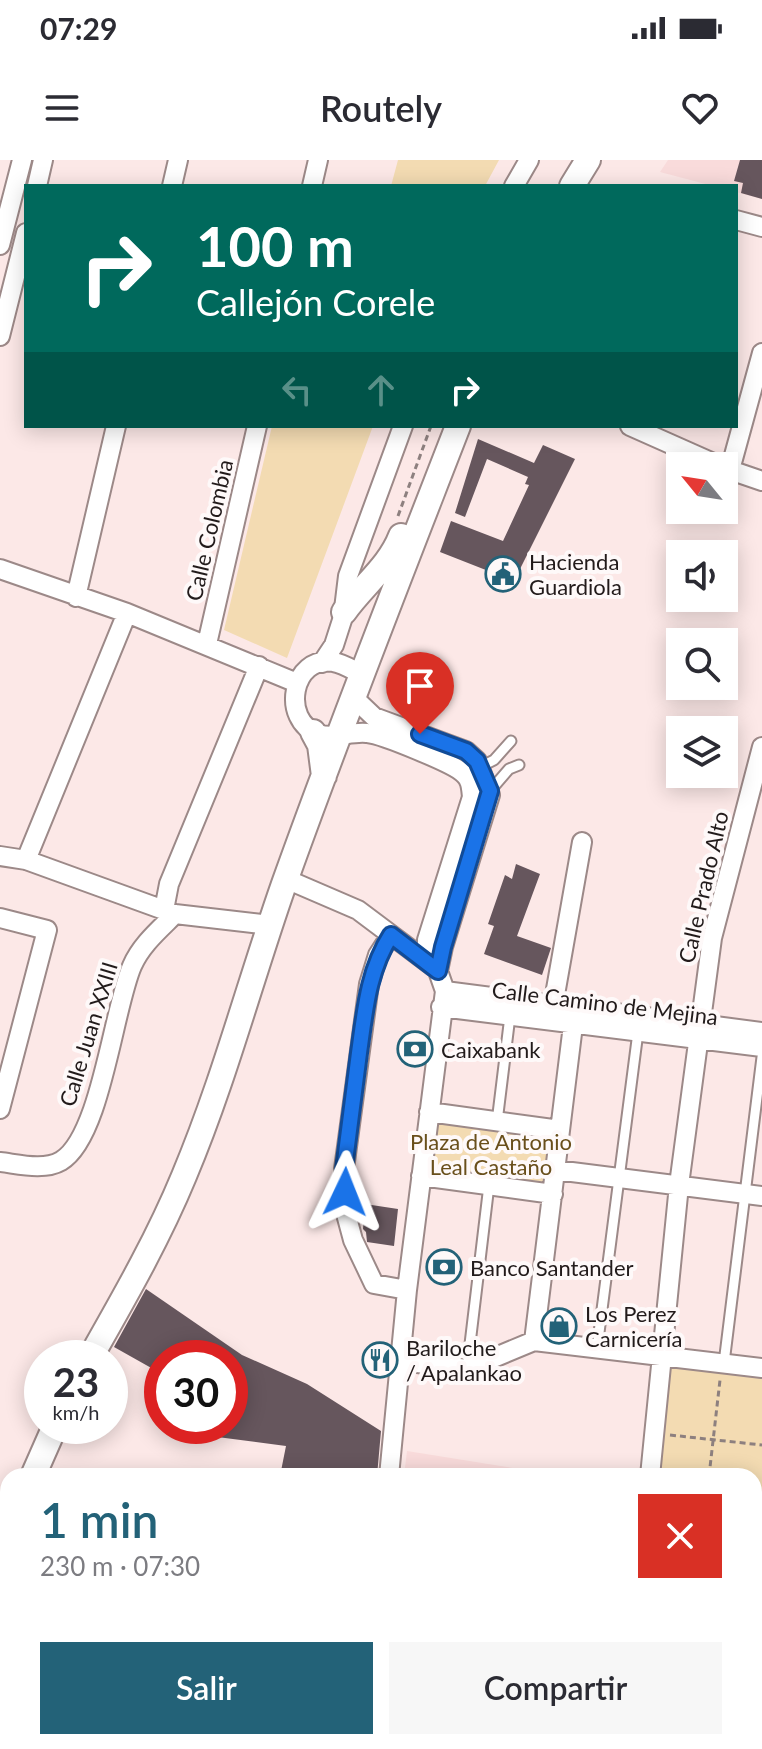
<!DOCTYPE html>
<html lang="es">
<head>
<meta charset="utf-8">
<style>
	:root { --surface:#fff; --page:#f7f7f7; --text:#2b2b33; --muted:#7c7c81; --accent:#236278 }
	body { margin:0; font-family:Lato,sans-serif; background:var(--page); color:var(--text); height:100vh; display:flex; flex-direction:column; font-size:30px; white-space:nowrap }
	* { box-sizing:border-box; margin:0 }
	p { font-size:26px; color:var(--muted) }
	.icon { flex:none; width:44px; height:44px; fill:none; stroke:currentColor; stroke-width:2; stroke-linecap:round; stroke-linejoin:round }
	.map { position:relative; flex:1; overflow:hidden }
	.sheet { position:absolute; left:0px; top:1308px; width:762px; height:282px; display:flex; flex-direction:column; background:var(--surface); border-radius:24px 24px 0 0; box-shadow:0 4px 20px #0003 }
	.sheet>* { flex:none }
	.banner { position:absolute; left:24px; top:24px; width:714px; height:244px; border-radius:0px; box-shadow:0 4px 20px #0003; background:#00695c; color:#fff; overflow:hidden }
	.needle { width:52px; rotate:300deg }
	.buttons { position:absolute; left:666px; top:292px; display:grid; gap:16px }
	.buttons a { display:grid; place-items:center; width:72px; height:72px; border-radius:0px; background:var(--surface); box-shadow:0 4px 20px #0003; font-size:40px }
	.speed { position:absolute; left:24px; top:1180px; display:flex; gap:16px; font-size:40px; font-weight:700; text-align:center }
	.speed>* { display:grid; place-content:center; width:104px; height:104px; border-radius:50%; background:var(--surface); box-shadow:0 4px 20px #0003; line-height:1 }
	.speed small { font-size:20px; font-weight:400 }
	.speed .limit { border:12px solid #d22; background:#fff; color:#111 }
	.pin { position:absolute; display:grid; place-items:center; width:68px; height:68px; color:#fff; margin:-82px -34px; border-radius:50% 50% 50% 0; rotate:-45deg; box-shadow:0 0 8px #0007 }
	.pin .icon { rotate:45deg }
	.me { position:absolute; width:88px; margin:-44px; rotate:2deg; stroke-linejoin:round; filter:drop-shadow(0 0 6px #0008) }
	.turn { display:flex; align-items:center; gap:28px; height:168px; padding:0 40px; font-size:36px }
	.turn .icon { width:104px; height:104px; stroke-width:2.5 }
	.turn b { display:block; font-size:56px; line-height:68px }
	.lanes { display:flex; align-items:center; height:76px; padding:0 40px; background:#0003; justify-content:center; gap:40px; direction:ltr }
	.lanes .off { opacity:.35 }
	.round { display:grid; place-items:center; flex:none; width:84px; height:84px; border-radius:0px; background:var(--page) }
	.head { display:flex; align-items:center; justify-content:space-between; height:136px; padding:0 40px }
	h1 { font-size:48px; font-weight:600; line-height:60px; color:var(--accent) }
	.primary-button { display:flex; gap:16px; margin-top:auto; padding:16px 40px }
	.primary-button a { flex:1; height:92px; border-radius:0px; background:var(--accent); color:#fff; font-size:32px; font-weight:600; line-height:92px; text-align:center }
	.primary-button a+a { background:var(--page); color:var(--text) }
	.status { display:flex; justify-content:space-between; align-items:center; height:56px; padding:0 40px; background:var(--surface); direction:ltr }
	.status svg { height:22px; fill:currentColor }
	header { display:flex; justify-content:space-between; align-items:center; height:104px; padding:0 40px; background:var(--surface); font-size:36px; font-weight:600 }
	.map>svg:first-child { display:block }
	.built { fill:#f9dbdb }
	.green { fill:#f3dbb2 }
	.forest { fill:#bea57a }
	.building { fill:#66565d }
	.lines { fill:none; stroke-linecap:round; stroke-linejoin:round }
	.lane-casing { stroke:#9c8988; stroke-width:13 }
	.street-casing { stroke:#9c8988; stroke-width:22 }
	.secondary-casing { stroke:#9c8988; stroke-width:28 }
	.path { stroke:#8d807f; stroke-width:3; stroke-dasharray:6 4; stroke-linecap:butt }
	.lane { stroke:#fff; stroke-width:9 }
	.street { stroke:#fff; stroke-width:18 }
	.secondary { stroke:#fff; stroke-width:24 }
	.route-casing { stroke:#114b97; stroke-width:20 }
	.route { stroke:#1a73e8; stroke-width:14 }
	.labels { text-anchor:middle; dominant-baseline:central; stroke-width:8; stroke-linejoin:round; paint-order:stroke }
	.street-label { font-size:22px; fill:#221b1b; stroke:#fef9f9 }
	.poi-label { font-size:22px; fill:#221b1b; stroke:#fef9f9; text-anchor:start }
	.park-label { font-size:22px; fill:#694f1b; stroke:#fef9f9 }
</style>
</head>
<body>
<div class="status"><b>07:29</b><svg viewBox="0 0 49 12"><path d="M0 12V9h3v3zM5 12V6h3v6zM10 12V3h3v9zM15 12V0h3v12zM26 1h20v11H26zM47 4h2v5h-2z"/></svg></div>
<header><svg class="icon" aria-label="menu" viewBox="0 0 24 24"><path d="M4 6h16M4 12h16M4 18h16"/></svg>Routely<svg class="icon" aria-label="heart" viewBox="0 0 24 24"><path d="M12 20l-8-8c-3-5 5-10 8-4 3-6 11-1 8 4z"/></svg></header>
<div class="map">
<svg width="762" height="1589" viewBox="0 0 762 1589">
	<rect width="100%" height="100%" fill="#fce8e7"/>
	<path class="built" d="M668,0h94v39l-26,-7v-6h-23l-53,-14z
		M407,1291l124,20 30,5h-157z"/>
	<path class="green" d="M398,0h101l-14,26h-94z
		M272,266h101l-86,232 -63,-28z
		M429,952l131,18 -7,64 -132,-18z
		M661,1195l101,13v381h-138l1,-7h129v-266h-104z"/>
	<path class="forest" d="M754,1345l8,14v40l-8,5z"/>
	<path class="building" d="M740,0h22v39l-21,-6 2,-10 -9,-2z
		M478,279l56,24 9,-18 32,14 -61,122 -74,-29 11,-31 52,20 26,-56 -4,-1 3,-7 -41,-18 -22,58 -10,-4z
		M516,704l24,10 -23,62 34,12 -9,27 -58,-21 10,-28 -6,-2 17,-49 7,4z
		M365,1044l33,5 -4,37 -27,-4 -1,-10 -3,-3z
		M146,1129l96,66 65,29 74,47 -4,45h-97l6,-30 -84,-11v-9h28v-68h-68v16l-48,-27z"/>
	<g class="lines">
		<defs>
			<path id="lane" d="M480,607l14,-7 17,-19
				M490,631l19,-22 10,-4
				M497,962l13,-106
				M597,1188l41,-316
				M724,1203l38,-306
				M467,1209l22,-184"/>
			<path id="street" d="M37,26l6,-26
				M172,26l6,-26
				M312,26l6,-26
				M514,26l15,-26
				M736,60l26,7
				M0,85l22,-85
				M0,176l26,-103
				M630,266l90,40
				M724,308l38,13
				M730,310l32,-117
				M0,409l127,44 170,70
				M76,437l40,-171
				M207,484l50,-218
				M322,503l12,-18 9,-28 5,-41 55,-150
				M361,514c-8,-4 -19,-11 -28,-12 -41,-7 -53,58 -15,72 16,6 32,-3 49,-1 14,1 88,31 97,41 7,6 7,14 8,23l-45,143v10l11,21 7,20 -38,299 -18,186
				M353,537l21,20 92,34 11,10 13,34 -47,152 -5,24
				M0,696l26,4 149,54 95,11
				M26,700l101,-247
				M286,719l72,31 76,57
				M164,750l5,-26 90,-218
				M0,758l47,12 -47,179
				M391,775l-13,20 -9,29 -25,185 2,45 7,26 21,44 33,6
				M445,831l317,41
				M553,846l29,-164
				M441,847l321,40
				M429,952l131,18
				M0,1002c18,2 44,9 61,-1 40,-24 52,-151 71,-195 9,-21 27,-36 43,-52
				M556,1010l206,26
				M421,1016l132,18
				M534,1181l41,-332
				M401,1201l66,8 67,-28 228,27
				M650,1316l29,-291 33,-247 50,-191
				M0,1489l8,2
				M155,1582l4,7
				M356,1589l1,-7
				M624,1589l1,-7"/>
			<path id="secondary" d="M572,26l16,-26
				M344,452c19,-27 45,-45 57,-76
				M313,572l7,13 4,31
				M90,1198c34,-60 68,-119 94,-182 40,-95 66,-195 100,-292 55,-154 115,-306 174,-458
				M33,1316l22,-50
				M0,1418l8,-34"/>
		</defs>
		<use href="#lane" class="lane-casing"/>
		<use href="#street" class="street-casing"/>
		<use href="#secondary" class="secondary-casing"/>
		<path class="path" d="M398,356l33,-90
			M670,1275l92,10
			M709,1316l11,-96
			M754,1326l8,1"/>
		<use href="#lane" class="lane"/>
		<use href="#street" class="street"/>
		<use href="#secondary" class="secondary"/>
	</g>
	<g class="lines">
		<defs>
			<path id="route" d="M345,1032l-1,-23c5,-38 10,-77 15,-116 6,-42 9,-82 32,-118l47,36 5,-24 47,-156 -13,-30 -11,-10 -46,-17"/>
		</defs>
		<use href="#route" class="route-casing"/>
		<use href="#route" class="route"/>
	</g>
	<defs>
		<symbol id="civic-ring" viewBox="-11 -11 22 22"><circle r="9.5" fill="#fef9f9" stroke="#236278" stroke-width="1.5"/><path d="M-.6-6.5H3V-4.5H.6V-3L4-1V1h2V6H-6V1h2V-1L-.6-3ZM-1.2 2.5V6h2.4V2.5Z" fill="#236278"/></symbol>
		<symbol id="bank-ring" viewBox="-11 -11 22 22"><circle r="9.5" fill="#fef9f9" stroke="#236278" stroke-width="1.5"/><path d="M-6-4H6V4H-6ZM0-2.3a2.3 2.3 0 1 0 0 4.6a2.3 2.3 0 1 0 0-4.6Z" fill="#236278"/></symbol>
		<symbol id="shop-ring" viewBox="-11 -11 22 22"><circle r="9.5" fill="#fef9f9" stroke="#236278" stroke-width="1.5"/><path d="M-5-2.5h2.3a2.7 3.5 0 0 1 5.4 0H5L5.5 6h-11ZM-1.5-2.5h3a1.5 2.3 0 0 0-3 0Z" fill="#236278"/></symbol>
		<symbol id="restaurant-ring" viewBox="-11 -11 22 22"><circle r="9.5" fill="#fef9f9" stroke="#236278" stroke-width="1.5"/><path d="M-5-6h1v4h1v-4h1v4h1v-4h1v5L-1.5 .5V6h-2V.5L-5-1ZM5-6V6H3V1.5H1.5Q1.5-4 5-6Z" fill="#236278"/></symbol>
	</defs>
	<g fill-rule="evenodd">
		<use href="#civic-ring" x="483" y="394" width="40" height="40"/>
		<use href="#bank-ring" x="395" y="869" width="40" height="40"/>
		<use href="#bank-ring" x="424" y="1087" width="40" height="40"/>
		<use href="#shop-ring" x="539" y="1146" width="40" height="40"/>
		<use href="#restaurant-ring" x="360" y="1180" width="40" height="40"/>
	</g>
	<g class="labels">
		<g class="street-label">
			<text transform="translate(209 370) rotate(-77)">Calle Colombia</text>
			<text transform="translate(703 727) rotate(-77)">Calle Prado Alto</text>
			<text transform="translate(605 843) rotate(7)">Calle Camino de Mejina</text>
			<text transform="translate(88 874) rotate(-73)">Calle Juan XXIII</text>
		</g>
		<g class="poi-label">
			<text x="529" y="401">Hacienda<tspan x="529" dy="25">Guardiola</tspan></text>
			<text x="441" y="889">Caixabank</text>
			<text x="470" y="1107">Banco Santander</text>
			<text x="585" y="1153">Los Perez<tspan x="585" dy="25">Carnicería</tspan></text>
			<text x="406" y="1187">Bariloche<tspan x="406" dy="25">/ Apalankao</tspan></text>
		</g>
		<g class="park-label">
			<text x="491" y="981">Plaza de Antonio<tspan x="491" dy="25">Leal Castaño</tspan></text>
		</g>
	</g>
</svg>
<div class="buttons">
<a><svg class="needle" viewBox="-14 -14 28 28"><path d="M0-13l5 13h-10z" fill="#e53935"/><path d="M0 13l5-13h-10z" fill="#7c7c81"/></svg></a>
<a><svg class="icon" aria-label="sound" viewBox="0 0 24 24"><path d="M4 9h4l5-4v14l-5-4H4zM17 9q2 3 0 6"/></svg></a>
<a><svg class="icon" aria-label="search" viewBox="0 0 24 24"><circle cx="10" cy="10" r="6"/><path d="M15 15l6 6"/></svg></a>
<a><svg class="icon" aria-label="layers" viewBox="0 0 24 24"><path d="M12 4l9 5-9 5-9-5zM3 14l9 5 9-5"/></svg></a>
</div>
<div class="speed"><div>23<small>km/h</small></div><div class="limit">30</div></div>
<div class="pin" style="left:420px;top:574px;background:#d93025"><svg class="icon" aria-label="arrive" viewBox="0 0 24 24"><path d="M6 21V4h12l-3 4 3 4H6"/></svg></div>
<svg class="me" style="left:345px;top:1032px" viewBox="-20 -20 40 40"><path d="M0-17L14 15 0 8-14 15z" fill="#1a73e8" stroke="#fff" stroke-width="4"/></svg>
<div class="banner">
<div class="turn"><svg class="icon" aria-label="right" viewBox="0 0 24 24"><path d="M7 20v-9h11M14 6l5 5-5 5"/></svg><div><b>100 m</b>Callejón Corele</div></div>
<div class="lanes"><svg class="icon off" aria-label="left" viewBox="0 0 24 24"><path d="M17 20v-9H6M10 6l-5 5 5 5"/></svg><svg class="icon off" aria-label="ahead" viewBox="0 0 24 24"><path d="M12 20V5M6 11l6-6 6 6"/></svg><svg class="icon" aria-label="right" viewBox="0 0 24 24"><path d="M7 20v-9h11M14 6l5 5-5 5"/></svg></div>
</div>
<section class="sheet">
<div class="head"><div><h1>1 min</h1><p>230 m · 07:30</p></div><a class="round" style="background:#d93025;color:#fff"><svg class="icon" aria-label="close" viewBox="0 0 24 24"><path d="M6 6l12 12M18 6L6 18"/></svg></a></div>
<div class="primary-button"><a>Salir</a><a>Compartir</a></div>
</section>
</div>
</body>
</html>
